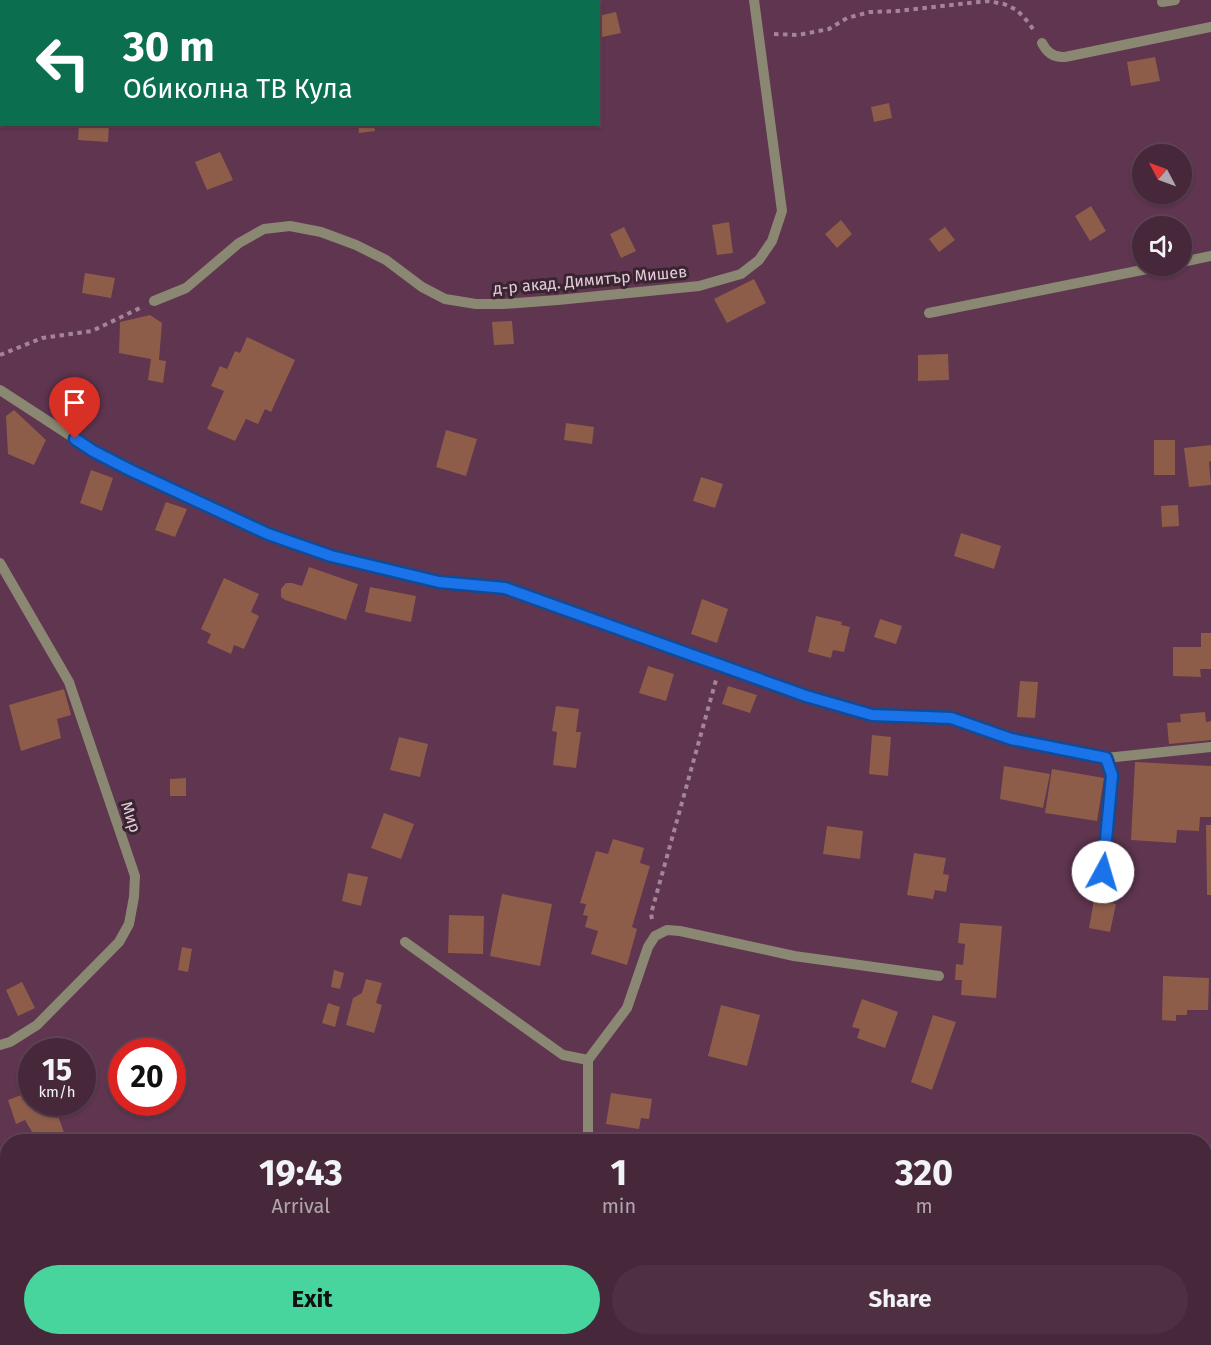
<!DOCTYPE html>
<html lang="en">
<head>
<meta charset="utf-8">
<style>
	:root { --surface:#47283b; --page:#4e3042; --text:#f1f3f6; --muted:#b0a6af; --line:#5f4455; --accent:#48d49d }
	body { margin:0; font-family:"Fira Sans",sans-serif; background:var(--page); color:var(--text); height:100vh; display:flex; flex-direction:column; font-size:22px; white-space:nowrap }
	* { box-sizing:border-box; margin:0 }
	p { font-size:20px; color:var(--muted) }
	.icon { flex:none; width:33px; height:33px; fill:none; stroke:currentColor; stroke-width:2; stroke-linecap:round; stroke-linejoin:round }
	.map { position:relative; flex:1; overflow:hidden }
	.side { position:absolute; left:0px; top:1134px; width:1212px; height:212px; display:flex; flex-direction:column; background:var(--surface); border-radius:24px 24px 0 0; box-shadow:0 2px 4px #0004,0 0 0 2px var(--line) }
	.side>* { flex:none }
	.banner { position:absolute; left:0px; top:0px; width:600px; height:126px; box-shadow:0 2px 4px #0004,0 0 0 2px var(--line); background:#0b6e4f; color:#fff; overflow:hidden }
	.needle { width:39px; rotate:311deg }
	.fabs { position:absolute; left:1132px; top:144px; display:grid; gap:12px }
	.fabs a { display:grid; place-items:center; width:60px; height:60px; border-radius:50%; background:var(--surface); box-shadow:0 2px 4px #0004,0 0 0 2px var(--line); font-size:30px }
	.speed { position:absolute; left:18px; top:1038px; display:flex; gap:12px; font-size:30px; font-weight:700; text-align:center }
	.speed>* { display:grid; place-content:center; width:78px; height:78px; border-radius:50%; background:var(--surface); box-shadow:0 2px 4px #0004,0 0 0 2px var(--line); line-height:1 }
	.speed small { font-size:15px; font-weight:400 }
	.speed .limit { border:9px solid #d22; background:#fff; color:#111 }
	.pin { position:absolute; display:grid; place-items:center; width:51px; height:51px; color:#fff; margin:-62px -26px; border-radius:50% 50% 50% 0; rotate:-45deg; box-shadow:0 0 6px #0007 }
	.pin .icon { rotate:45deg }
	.me { position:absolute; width:66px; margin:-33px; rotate:6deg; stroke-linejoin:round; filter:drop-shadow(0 0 4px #0008) }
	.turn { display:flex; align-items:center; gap:21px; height:126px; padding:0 24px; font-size:27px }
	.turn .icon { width:78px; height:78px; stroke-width:2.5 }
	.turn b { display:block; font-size:42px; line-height:51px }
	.eta { display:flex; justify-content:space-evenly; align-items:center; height:102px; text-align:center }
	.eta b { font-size:36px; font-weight:700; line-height:42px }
	.button { display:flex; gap:12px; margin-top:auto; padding:12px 24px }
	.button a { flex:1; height:69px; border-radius:36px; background:var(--accent); color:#111; font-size:24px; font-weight:700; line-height:69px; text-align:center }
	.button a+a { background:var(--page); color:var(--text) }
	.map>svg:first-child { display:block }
	.building { fill:#8d5d4a }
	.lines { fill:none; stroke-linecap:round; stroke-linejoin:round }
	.path { stroke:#a58498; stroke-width:4; stroke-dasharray:4.5 4.5; stroke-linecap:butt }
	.minor { stroke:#8a8872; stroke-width:10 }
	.route-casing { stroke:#114b97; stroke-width:15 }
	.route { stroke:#1a73e8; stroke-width:10 }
	.labels { text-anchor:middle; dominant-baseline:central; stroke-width:6; stroke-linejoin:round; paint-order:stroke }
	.street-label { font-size:16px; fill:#e5cbda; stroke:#382530 }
</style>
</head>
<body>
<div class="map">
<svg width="1211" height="1345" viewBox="0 0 1211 1345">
	<rect width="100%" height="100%" fill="#5f354f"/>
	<path class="building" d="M616,12l5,21 -19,4 -4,-21z
		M1155,57l5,24 -29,5 -4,-24z
		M889,103l3,15 -18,4 -3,-15z
		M79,124h30l-1,18 -30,-2z
		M358,124h16l1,7 -16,2z
		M220,152l13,28 -26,10 -12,-28z
		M1091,206l15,25 -16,10 -15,-25z
		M841,220l11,14 -15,14 -12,-14z
		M729,222l4,31 -16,2 -5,-30z
		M624,227l12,24 -15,7 -11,-24z
		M945,227l10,13 -16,12 -10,-13z
		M85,273l30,5 -4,20 -29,-5z
		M754,279l12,24 -39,20 -13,-24z
		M150,315l12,8 -3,37 7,1 -3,22 -15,-3 3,-21 -32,-6 1,-31z
		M512,321l2,23 -20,1 -2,-23z
		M247,337l48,23 -24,52 -6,-3 -7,15 -12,-5 -11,22 -28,-12 17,-38 -13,-5 9,-20 7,3 8,-18 5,2z
		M948,354l1,26 -31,1v-26z
		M14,410l32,30 -12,25 -26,-11 -2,-38z
		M566,423l28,4 -2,17 -28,-4z
		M446,430l31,9 -11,37 -30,-9z
		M1154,440h21v35h-21z
		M1211,445v16l-2,1 2,23 -22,2 -5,-39z
		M91,470l22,8 -11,33 -22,-8z
		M701,477l22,7 -8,24 -22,-7z
		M166,502l21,7 -12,28 -20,-7z
		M1178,505l1,21 -17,1 -1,-21z
		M961,533l40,13 -7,23 -40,-13z
		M309,567l49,17 -12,36 -61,-20 -4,-3v-8l5,-6h6l10,3z
		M224,578l35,16 -8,18 8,4 -15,33 -10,-4 -3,9 -24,-11 4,-9 -10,-5z
		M370,587l46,9 -5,26 -46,-10z
		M702,599l26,10 -11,34 -26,-9z
		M816,616l26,6 -1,3 9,2 -6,25 -11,-2 -2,8 -23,-6z
		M880,619l22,7 -6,18 -22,-7z
		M1201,633h10v36h-11l1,8 -28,-1v-29h28z
		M648,666l26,8 -8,27 -27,-8z
		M1020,681l18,1 -3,36 -18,-1z
		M728,686l29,9 -7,18 -28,-9z
		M64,689l7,26 -14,4 4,19 -40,13 -12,-46z
		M556,706l23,3 -3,23h5l-5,36 -23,-3 4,-33 -5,-1z
		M1205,712l1,10 5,-1v19l-42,4 -2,-21 14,-1 -1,-8z
		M872,735l19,2 -3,39 -19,-2z
		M399,737l29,7 -8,33 -30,-7z
		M1135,762l76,4v51h-11l-1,14 -22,-1 -1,13 -45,-3z
		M1004,766l46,8 -7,34 -43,-9z
		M1052,769l52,9 -7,43 -52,-8z
		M186,778v18h-16v-17z
		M384,813l30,11 -13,35 -30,-11z
		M1206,825h5v70h-4z
		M827,826l36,5 -3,28 -37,-5z
		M613,839l31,9 -4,15 10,3 -18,61 5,2 -10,36 -36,-11 7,-23 -13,-4 3,-11 -5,-1 3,-11 -6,-1 16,-52 12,3z
		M914,853l32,5 -3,16 6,1 -3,17 -11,-2 -2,9 -26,-4z
		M348,873l20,4 -7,29 -19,-5z
		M502,894l50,10 -12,62 -50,-10z
		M1094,900l22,4 -6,28 -21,-4z
		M449,915l35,1 -1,38 -35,-1z
		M960,923l42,3 -6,72 -35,-3 1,-15h-7l1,-16 7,1 2,-21 -7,-1z
		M182,947l10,2 -4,23 -10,-2z
		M334,970l10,3 -4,16 -9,-2z
		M1163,976l46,2 -1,32h-21v5h-11v6l-14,-1z
		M366,979l16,4 -6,20 6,2 -8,28 -28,-8 7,-27 9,-5z
		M22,982l13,26 -17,8 -12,-26z
		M862,999l36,13 -13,36 -28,-10 3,-9 -8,-2z
		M328,1003l12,4 -5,20 -13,-4z
		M721,1005l39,10 -13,51 -39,-10z
		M933,1015l23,7 -24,68 -21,-8z
		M32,1091v11h21l13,36 -9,4h-35l12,-7 -9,-15 -9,4 -8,-24z
		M611,1093l41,6 -3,20 -8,-1 -2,11 -33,-5z
		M1017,1338h41l12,7h-47l-8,-4z"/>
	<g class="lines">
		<path class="path" d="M774,34l24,1 31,-6 18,-11 23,-6 28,-1 90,-10 16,3 13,6 11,12 5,7
			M0,355l42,-17 50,-7 48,-23
			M652,919l-1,-5 65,-234
			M156,1338l1,7
			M342,1338l12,7"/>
		<path class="minor" d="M1162,2l13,-2
			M1042,43c5,10 12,15 23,14l146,-30
			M1182,262l29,-6
			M154,301l32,-13 53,-45 25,-14 26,-3 31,6 35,13 30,15 36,27 23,12 31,5h27l55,-4 141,-14 42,-12 18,-14 13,-19 10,-30 -28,-211
			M929,313l233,-47
			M0,390l94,61 36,19 138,64 63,22 108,26 66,6 301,108 66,19 79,3 60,21 95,19 105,-11
			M0,563l69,119 66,194 -1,21 -5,27 -10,18 -82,83 -27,17 -10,3
			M1103,872l9,-97 -6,-17
			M405,942l158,113 25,5
			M590,1142l-2,-5v-77l39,-52 21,-61 7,-11 12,-6 13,1 114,25 145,20
			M887,1338l6,7"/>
	</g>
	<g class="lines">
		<defs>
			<path id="route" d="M75,439l18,12 37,19 138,64 63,22 108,26 66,6 301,108 66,19 79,3 60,21 95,19 6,17 -9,97"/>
		</defs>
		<use href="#route" class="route-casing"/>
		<use href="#route" class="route"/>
	</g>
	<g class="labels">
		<g class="street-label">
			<text transform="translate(590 280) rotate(-5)">д-р акад. Димитър Мишев</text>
			<text transform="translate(131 817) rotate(71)">Мир</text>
		</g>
	</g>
</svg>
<div class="fabs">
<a><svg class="needle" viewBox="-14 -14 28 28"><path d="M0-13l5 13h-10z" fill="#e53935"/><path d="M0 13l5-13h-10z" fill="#b0a6af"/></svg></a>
<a><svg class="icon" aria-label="sound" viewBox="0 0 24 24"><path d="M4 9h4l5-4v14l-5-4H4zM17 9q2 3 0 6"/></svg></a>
</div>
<div class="speed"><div>15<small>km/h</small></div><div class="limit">20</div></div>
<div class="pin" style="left:75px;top:439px;background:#d93025"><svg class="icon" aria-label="arrive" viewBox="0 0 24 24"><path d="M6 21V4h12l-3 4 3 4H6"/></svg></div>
<svg class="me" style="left:1103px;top:872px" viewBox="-20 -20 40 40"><circle r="19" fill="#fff"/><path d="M0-13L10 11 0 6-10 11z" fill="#1a73e8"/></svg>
<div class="banner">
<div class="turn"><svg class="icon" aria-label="left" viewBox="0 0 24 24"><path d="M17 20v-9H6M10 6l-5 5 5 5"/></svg><div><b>30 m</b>Обиколна ТВ Кула</div></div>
</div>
<section class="side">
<div class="eta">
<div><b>19:43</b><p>Arrival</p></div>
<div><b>1</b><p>min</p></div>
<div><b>320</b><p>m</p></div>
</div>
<div class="button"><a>Exit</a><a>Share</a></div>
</section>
</div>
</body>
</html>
